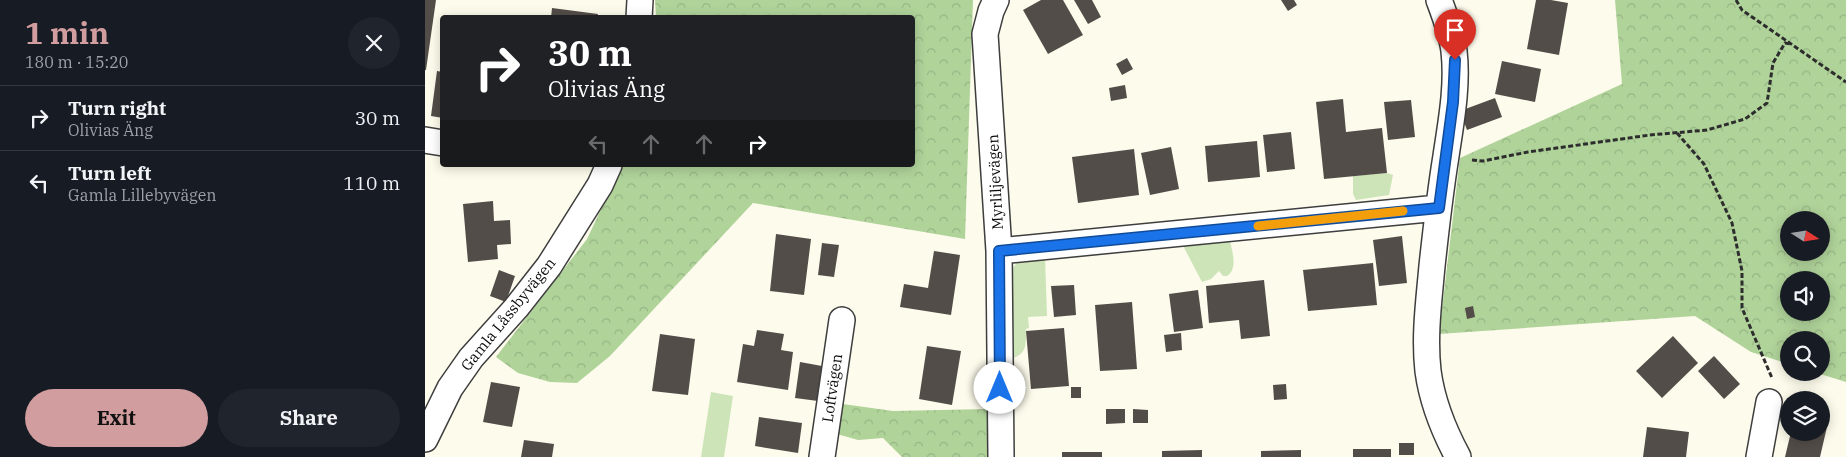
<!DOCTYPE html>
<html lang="en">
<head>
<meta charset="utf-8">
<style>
	:root { --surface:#171b24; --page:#20242c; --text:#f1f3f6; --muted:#9ea1a6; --line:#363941; --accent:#d29d9e }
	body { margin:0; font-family:"IBM Plex Serif",serif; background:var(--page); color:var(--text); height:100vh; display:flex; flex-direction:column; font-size:19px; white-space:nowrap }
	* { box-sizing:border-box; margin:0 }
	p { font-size:16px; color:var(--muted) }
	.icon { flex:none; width:28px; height:28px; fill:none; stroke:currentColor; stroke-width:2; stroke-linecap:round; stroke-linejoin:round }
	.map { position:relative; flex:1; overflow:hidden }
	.drawer { display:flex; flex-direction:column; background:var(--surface); width:425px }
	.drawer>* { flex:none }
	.hud { position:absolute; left:15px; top:15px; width:475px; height:152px; border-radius:5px; box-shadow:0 2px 12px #0003; background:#202124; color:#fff; overflow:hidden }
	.needle { width:32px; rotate:102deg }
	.fabs { position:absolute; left:1355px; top:211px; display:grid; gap:10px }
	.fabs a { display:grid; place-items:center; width:50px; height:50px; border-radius:50%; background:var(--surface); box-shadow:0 2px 12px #0003; font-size:25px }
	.pin { position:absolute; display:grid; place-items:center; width:42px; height:42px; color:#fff; margin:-51px -21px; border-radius:50% 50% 50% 0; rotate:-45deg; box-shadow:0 0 5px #0007 }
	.pin .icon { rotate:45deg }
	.me { position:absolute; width:55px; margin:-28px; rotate:0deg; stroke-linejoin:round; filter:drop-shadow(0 0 4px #0008) }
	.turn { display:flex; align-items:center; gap:18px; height:105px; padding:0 25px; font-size:22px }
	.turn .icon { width:65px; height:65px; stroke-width:2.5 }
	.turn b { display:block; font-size:35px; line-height:42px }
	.lanes { display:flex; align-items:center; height:48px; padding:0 25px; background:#0003; justify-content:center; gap:25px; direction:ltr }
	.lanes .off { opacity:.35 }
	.round { display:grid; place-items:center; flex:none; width:52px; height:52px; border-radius:26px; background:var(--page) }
	.headline { display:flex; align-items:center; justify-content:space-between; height:85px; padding:0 25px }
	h1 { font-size:30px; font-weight:700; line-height:38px; color:var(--accent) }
	.cta { display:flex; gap:10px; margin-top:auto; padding:10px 25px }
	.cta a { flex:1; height:58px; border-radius:30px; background:var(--accent); color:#111; font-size:20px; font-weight:700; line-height:58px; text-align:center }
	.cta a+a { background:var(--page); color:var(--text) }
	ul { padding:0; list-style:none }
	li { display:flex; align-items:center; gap:15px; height:65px; padding:0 25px; border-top:1px solid var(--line) }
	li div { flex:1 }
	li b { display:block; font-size:19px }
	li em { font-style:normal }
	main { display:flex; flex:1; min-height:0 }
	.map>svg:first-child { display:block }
	.grass { fill:#cde4b9 }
	.forest { fill:url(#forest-crowns); fill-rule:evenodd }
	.building { fill:#534d49 }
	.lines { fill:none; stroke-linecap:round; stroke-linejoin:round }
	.minor-casing { stroke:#3e3e3e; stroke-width:28 }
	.path { stroke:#2d2d2d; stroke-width:3; stroke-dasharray:5 2.5; stroke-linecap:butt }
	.minor { stroke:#fff; stroke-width:25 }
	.route-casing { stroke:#114b97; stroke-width:12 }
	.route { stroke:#1a73e8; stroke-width:9 }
	.slow { stroke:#f59e0b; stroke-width:9 }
	.labels { text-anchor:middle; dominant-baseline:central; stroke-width:5; stroke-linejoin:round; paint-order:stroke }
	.street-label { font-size:15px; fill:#0b0b0b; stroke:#fff }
</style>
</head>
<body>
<main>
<section class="drawer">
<div class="headline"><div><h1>1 min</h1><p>180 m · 15:20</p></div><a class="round"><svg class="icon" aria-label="close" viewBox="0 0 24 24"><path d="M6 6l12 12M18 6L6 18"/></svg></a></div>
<ul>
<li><svg class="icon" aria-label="right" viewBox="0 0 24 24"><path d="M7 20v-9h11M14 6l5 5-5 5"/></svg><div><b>Turn right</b><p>Olivias Äng</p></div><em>30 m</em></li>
<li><svg class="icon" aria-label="left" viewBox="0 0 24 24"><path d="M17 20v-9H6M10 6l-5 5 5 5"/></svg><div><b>Turn left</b><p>Gamla Lillebyvägen</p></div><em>110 m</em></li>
</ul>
<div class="cta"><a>Exit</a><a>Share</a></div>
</section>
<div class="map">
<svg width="1421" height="457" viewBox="0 0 1421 457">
	<defs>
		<pattern id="forest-crowns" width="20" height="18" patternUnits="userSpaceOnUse" patternTransform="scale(1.25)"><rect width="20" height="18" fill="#b0d39a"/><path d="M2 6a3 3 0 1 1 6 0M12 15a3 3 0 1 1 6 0" fill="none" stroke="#96b483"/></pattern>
	</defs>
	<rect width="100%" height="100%" fill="#fdfbeb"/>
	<path class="grass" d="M962,173l6,2 -4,20 -33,5 -3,-6v-18z
		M803,233c2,12 12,35 -1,43h-4l-4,-5 -8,8 -9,3 -22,-42z
		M620,257l2,59 -19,1 1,11 -3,1c0,18 1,26 -19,31l2,-87 10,-13z
		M286,392l22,4 -9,61h-23z"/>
	<path class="forest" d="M230,0h318l-8,239 -212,-36 -143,153 -33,27 -27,-1 -32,-9 -22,-16 91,-118 28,-59 9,-15h289v-147l-257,-1z
		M1190,0h231v382l-29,-9 4,-1v-32h-32v24l-38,-12 -56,-36 -256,18 21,-176 162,-74zM1364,220h32v32h-32zM1364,280h32v32h-32z
		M418,404l50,7 95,-2v48h-86l-19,-19 -25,2 -21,-6 -1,-14z"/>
	<path class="building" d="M0,0h11l-10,70h-1z
		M616,0h22l20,35 -35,19 -25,-44z
		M649,0h18l9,17 -13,7z
		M856,0h13l3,5 -9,6z
		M1111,0h15l17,3 -9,52 -32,-6z
		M127,8l46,6 -1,4h-46z
		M702,58l6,11 -11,6 -6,-11z
		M1077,61l39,8 -6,33 -40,-8z
		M12,71l6,1v46l-12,-2z
		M700,85l2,13 -16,3 -2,-13z
		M1070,98l7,19 -35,13 -7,-19z
		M918,99l3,33 36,-4 5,45 -63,6 -8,-77z
		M986,100l4,37 -27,3 -4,-38z
		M866,132l4,37 -28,3 -4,-37z
		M832,141l3,36 -52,5 -3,-36z
		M746,147l8,42 -29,6 -9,-42z
		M709,149l5,46 -61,8 -6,-46z
		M68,201l1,20 16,-1 1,24 -14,1 1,14 -30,3 -5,-58z
		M351,234l35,5 -7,56 -34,-4z
		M977,236l5,47 -28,3 -6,-46z
		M397,243l17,2 -5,32 -16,-2z
		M509,251l26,4 -9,60 -51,-8 4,-23 24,4z
		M948,263l4,42 -69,6 -5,-41z
		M74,270l16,6 -9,26 -16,-6z
		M839,280l6,56 -29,3 -2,-19 -30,3 -3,-37z
		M649,285l2,30 -22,2 -3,-31z
		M773,290l5,38 -29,4 -5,-38z
		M707,302l5,67 -37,2 -5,-66z
		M1048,306l2,11 -8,2 -2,-11z
		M639,328l5,58 -38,3 -5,-58z
		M332,330l27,4 -3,16 12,2 -5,38 -51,-8 6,-38 11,2z
		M756,333l1,17 -16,2 -2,-17z
		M235,334l35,5 -7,56 -36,-4z
		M1248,336l25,27 -36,35 -26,-27z
		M502,346l34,5 -9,54 -33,-6z
		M1289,356l26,28 -16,15 -26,-28z
		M375,362l22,4 -4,35 -23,-3z
		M66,382l29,5 -8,40 -29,-5z
		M861,384l1,15 -13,1 -1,-15z
		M646,387h10v11h-10z
		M681,409h19v14l-19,1z
		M708,409l15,1v13h-15z
		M1396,412l9,2 -10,43h-35l6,-25h30z
		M334,417l43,6 -4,30 -43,-7z
		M1222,427l42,5 -3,25h-43z
		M99,440l30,4 -2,13h-31z
		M974,443h15v12h-15z
		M928,449h38v8h-38z
		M777,450v7h-40v-6z
		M876,450v7h-40v-6z
		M637,452h40v5h-40z"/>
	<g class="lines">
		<defs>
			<path id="minor" d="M571,0l-5,11 -6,23 14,217 2,206
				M1014,0c6,16 13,34 15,51 4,35 -3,71 -8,105 -6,37 -10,73 -14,110 -3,34 -8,70 -4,105 4,30 16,60 30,86
				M214,18l1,-18
				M0,140l18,3
				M574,251l439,-43
				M0,439l25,-51 21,-30 45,-50 33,-42 51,-81 9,-20
				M397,457l20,-137
				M1334,457l10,-55"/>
		</defs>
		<use href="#minor" class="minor-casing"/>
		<path class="path" d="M1311,0l6,10 104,72
			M1252,133l27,31 28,59 10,48v37l30,70
			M1047,160l11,1 45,-9 122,-17 57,-5 38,-11 22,-16 6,-40 12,-20 6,1"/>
		<use href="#minor" class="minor"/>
	</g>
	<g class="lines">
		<defs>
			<path id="route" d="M575,388l-1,-137 440,-43 14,-106 2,-42"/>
		</defs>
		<use href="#route" class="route-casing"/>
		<use href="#route" class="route"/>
		<path class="slow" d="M833,226l145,-15"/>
	</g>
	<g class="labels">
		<g class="street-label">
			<text transform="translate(570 182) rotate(-93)">Myrliljevägen</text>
			<text transform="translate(83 314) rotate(-51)">Gamla Låssbyvägen</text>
			<text transform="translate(407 388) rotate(-82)">Loftvägen</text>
		</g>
	</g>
</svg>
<div class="fabs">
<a><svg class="needle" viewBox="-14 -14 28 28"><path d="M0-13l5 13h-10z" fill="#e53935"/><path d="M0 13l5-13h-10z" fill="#9ea1a6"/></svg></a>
<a><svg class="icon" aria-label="sound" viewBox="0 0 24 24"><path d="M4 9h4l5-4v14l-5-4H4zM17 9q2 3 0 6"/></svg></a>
<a><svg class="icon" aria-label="search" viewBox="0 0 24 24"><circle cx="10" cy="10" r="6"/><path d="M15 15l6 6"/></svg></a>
<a><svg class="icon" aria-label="layers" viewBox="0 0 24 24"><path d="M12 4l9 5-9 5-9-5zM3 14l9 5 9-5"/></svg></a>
</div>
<div class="pin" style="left:1030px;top:60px;background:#d93025"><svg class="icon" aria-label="arrive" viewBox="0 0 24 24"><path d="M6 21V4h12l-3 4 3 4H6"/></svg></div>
<svg class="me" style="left:575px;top:388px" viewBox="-20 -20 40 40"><circle r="19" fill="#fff"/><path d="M0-13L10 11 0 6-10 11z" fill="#1a73e8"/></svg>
<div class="hud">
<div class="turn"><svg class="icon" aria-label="right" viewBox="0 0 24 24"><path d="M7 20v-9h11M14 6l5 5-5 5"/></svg><div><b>30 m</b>Olivias Äng</div></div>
<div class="lanes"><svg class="icon off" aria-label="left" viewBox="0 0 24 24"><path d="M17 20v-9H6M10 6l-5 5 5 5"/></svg><svg class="icon off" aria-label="ahead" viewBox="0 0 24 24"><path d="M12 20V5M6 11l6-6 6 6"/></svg><svg class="icon off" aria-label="ahead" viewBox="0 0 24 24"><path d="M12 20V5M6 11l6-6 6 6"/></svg><svg class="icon" aria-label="right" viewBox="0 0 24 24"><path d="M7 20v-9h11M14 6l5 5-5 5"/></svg></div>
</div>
</div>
</main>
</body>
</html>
